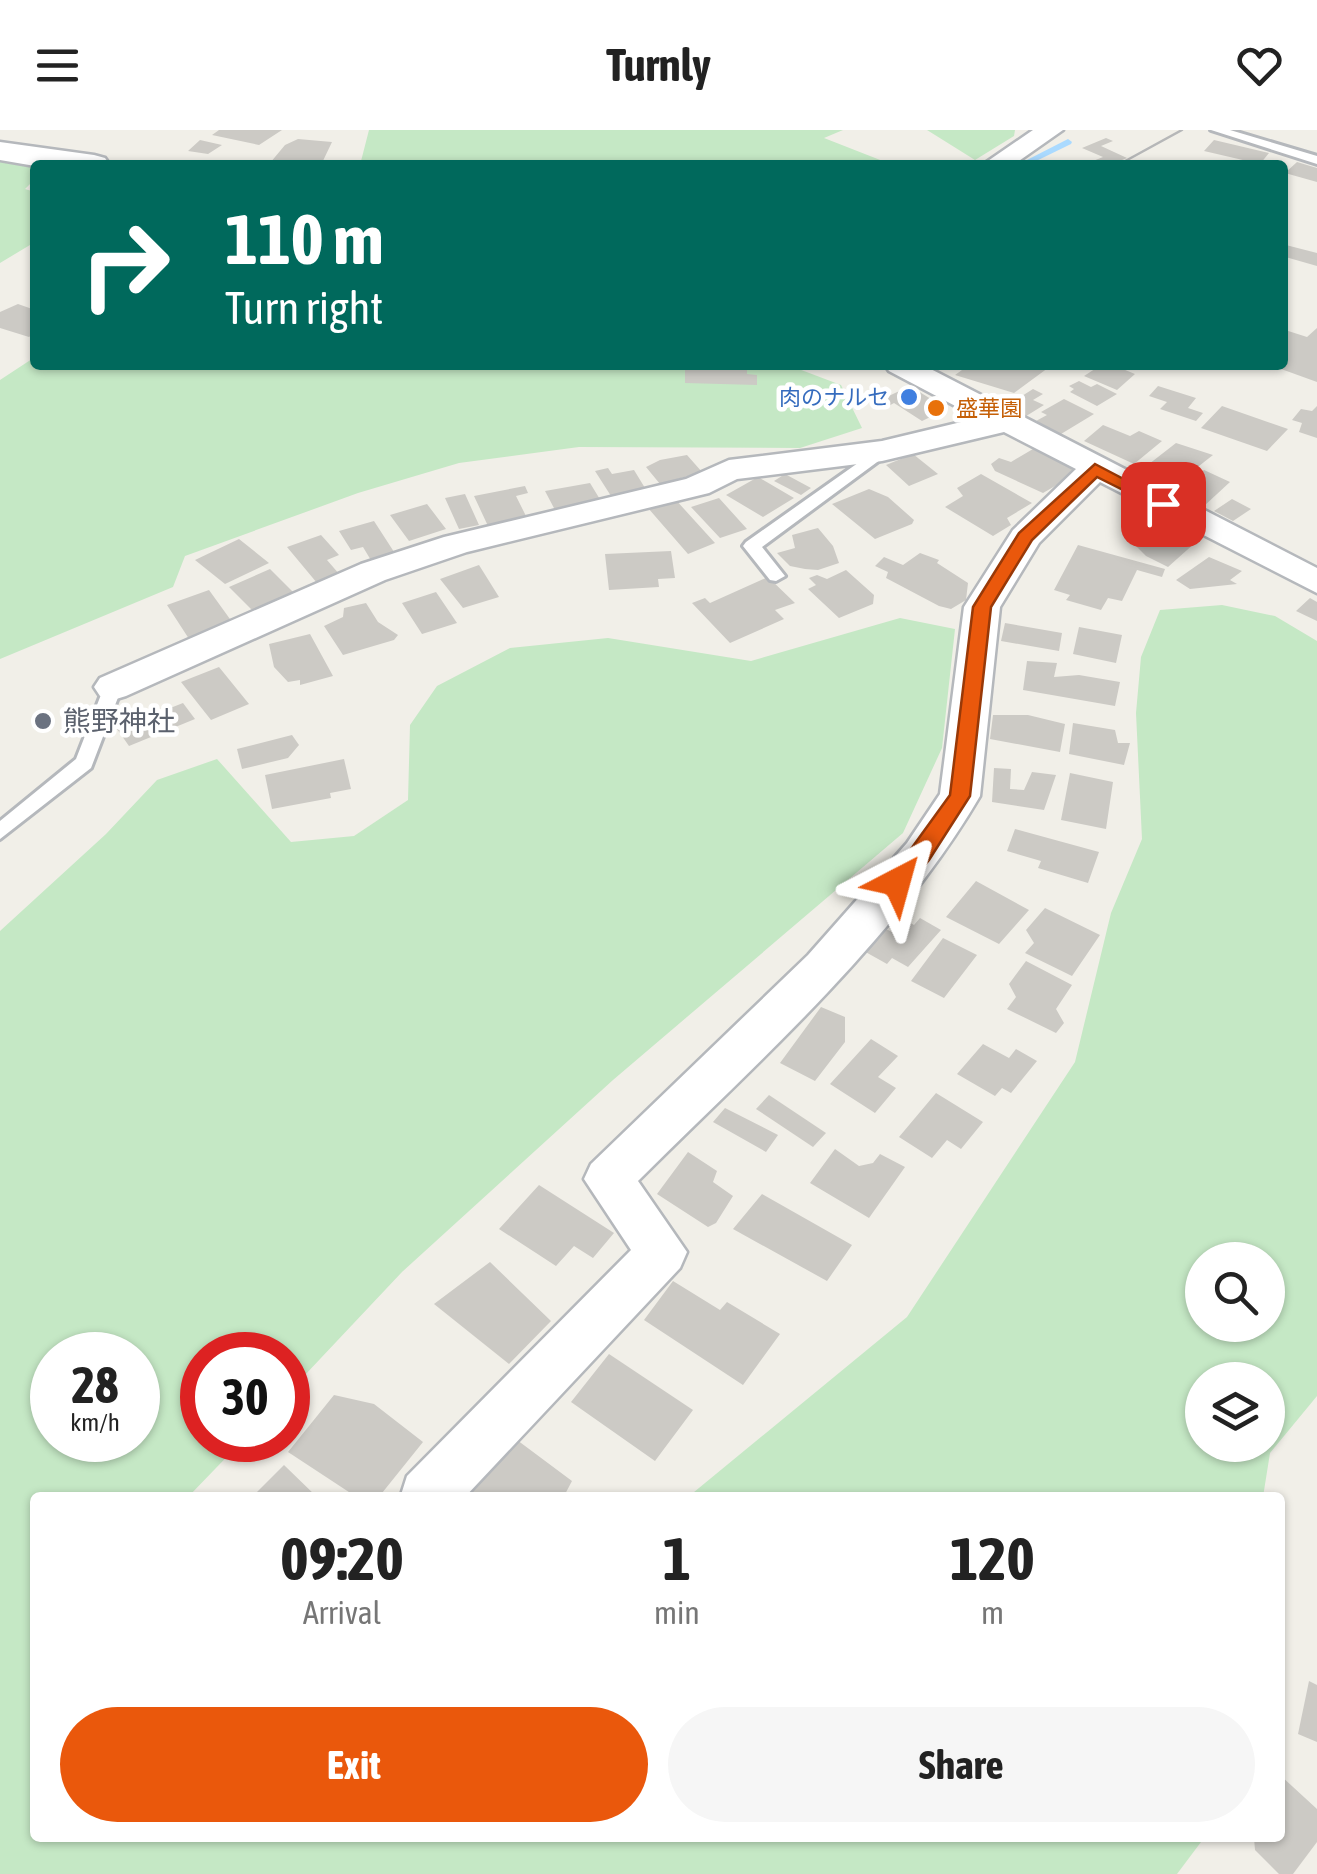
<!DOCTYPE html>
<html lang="en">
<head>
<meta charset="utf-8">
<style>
	:root { --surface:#fff; --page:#f6f6f6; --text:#222; --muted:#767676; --accent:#ea580c }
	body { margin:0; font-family:"Asap Condensed","Noto Sans JP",sans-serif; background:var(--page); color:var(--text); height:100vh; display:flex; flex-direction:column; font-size:38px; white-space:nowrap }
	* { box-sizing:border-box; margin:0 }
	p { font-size:32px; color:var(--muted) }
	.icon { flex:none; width:55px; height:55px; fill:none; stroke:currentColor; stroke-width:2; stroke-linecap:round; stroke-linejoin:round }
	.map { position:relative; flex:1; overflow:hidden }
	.panel { position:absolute; left:30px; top:1362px; width:1255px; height:350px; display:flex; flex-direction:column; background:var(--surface); border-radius:10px; box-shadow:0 2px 8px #0004 }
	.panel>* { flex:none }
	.top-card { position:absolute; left:30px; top:30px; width:1258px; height:210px; border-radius:10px; box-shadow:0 2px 8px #0004; background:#00695c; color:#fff; overflow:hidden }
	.fabs { position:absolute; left:1185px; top:1112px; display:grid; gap:20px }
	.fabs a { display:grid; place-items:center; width:100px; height:100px; border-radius:50%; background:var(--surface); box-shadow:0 2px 8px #0004; font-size:50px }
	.speed { position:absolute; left:30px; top:1202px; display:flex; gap:20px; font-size:50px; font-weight:700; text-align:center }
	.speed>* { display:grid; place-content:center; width:130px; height:130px; border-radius:50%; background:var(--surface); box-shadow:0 2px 8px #0004; line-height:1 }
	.speed small { font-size:25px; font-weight:400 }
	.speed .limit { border:15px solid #d22; background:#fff; color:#111 }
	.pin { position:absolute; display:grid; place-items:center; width:85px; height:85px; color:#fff; margin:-42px; border-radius:20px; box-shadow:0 5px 15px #0006 }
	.me { position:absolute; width:110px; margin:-55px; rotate:39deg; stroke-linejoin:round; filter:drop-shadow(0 0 8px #0008) }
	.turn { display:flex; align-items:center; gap:35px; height:210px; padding:0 30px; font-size:45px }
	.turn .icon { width:130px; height:130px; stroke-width:2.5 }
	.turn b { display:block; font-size:70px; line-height:85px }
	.eta { display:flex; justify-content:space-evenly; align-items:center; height:170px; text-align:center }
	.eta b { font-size:60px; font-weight:700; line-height:70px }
	.button { display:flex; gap:20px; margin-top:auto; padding:20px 30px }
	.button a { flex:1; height:115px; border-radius:60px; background:var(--accent); color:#fff; font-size:40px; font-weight:700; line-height:115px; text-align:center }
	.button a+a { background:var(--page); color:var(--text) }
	header { display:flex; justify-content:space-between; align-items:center; height:130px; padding:0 30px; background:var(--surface); font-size:45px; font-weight:700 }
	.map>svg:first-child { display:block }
	.green { fill:#c5e8c5; fill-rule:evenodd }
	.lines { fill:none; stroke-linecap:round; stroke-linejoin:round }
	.stream { fill:#aadaff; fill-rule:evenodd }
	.building { fill:#cccac5 }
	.service-casing { stroke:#b5b8bc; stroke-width:6 }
	.minor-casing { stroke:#b5b8bc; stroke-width:5 }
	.tertiary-casing { stroke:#b5b8bc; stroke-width:5 }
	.service { fill:#fff; fill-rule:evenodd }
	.minor { fill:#fff; fill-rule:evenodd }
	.tertiary { fill:#fff; fill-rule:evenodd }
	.tram { stroke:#b6b7b8; stroke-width:2.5 }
	.route { fill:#ea580c; stroke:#983908; stroke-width:2.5 }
	.shop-dot { fill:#3f7fe0; stroke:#fff; stroke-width:4 }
	.food-dot { fill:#e8710a; stroke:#fff; stroke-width:4 }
	.worship-dot { fill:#6b7280; stroke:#fff; stroke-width:4 }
	.labels { text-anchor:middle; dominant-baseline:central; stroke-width:9; stroke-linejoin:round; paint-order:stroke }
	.far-shop-label { font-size:22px; fill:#366cbe; stroke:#fff; text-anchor:end }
	.far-food-label { font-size:22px; fill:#c56008; stroke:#fff; text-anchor:start }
	.worship-label { font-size:28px; fill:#5b616d; stroke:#fff; text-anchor:start }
</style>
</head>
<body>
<header><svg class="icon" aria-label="menu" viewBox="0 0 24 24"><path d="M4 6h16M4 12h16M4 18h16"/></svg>Turnly<svg class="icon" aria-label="heart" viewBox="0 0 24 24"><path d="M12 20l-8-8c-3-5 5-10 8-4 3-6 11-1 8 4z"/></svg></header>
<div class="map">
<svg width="1317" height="1744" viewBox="0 0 1317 1744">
	<rect width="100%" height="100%" fill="#f1efe8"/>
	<path class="green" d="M369,0h474l-19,8 69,27h-533z
		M927,0h88l-1,6 -39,24z
		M0,28l35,7v14l-10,10 10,3v50l-35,21z
		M35,227v8h753l53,20 21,43 -62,20 -221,-1 -120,16 -101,30 -173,63 -12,31 -173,72v-279z
		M1222,475l53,11 42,25v755l-47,57 -7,44h-575l219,-180 168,-255 36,-149 31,-74 -6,-126 5,-56 19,-47zM1268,1130v65h-66v-65zM1268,1250v65h-66v-65z
		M900,488l55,11 -13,119 -39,85 -290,247 -211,192 -114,121v-38h-86v85h41l-55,57 -153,1v340h1169l-27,36h-1177v-943l106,-97 51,-54 60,-21 74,83 63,-6 54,-36 2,-75 27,-39 73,-38 98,-10 143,23zM138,1225v85h-86v-85z"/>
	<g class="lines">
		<path class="stream" d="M1068,9l4,3 -1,2 -41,20 -7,-2z"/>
	</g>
	<path class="building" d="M219,0h63l-23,15 -47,-10z
		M1106,8l7,3 -12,5 26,12 -17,7h-27l20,-8 -21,-9z
		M298,9l34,3 -11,23 -51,-2 15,-18z
		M200,10l22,5 -14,9 -20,-3z
		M1214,10l55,13 -9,11 -56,-13z
		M1297,32l20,6v14l-32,-9z
		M1282,114l35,9v13l-35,-10z
		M18,174l17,6v23l-6,4 -29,-9v-16z
		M1317,198v54l-47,-17h12v-36l25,8z
		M969,235h83l-38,28 -59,-18z
		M1101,235h12l22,9 -18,16 -33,-14z
		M715,236h32v8l10,1v10l-72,-2v-13h30z
		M1079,251l12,6 6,-3 20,10 -20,12 -27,-14 4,-3 -5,-3z
		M910,256l37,23 -25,12 -28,-18 -9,5 -9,-6z
		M1158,256l38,12 -8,10 15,5 -7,8 -36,-12 7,-7 -18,-6z
		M1033,259l10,5 -10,6 11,5 -21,13 -20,-10z
		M1064,269l30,15 -33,20 -25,-13 11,-6 -6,-3z
		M1222,276l66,23 -21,22 -66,-23z
		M1317,276v32l-18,-6 3,-9 -10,-3 9,-11 11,2z
		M1103,295l27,11 9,-5 23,10 -28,23 -50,-23z
		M1176,313l37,12 -28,22 -16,4 -29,-10z
		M1033,319l40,19 -11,14 -19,11 -48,-22 -4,-7 8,-6 12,4z
		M913,324l25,20 -29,12 -23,-21z
		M687,325l15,17 -42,12 -14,-17 14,-7z
		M608,338l4,6 22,-4 11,18 -34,8 -16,-25z
		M1204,340l26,12 -26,24 -29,-13z
		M785,344l26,14 -10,7 -27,-14z
		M981,344l51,29 -25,15 4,7 -18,11 -48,-29 18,-11 -6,-8z
		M758,347l36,21 -31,19 -37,-22z
		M590,353l11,18 -46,9 -10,-19z
		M525,356l3,7 -12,3 11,22 -39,8 -14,-30z
		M869,359l19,8 26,23 -2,4 -37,15 -43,-35z
		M465,364l14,31 -20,4 -14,-31z
		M719,368l28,31 -27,9 -29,-31z
		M675,369l40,44 -27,11 -40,-46z
		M1232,369l19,10 -18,12 -19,-10z
		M427,374l19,25 -37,12 -19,-26z
		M1148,385l37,16 -4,5 15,6 -28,25 -22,-11 -20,-20z
		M374,391l22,34 -24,7 -9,-15 -12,3 -12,-19z
		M818,398l15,18 6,17 -21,7 -13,-1 -15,-3 -13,-13 18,-5 -3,-13z
		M321,405l18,20 -12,5 13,15 -23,8 -30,-36z
		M239,409l30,24 -44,21 -30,-24z
		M1078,415l87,24 -3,8 -25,-7 -15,31 -14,-3 -7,12 -35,-10 4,-5 -16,-5z
		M671,421l4,27 -17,1 1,8 -50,3 -4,-36z
		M920,423l19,7 -2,3 31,20 -2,17 -15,9 -12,-3 -53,-28 2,-6 -13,-6 9,-9 19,8z
		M1209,427l33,14 -12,9 7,4 -47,5 -14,-9z
		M479,435l20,32 -36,11 -23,-29z
		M270,439l27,27 -41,18 -27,-27z
		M846,440l28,25 -1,9 -34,14 -31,-29 8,-4 -7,-7 8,-3 10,4z
		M768,447l27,26 -20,7 9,9 -54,24 -38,-40 13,-5 5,5z
		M209,460l26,36 -44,16 -24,-37z
		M436,462l21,31 -35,11 -20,-31z
		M1310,468l7,4v19l-21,-10z
		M366,473l12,19 20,13 -4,5 -51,15 -19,-29 19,-9 1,-9z
		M1005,493l57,10 -3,18 -58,-10z
		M1079,497l43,8 -6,28 -43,-9z
		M310,504l23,42 -33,9v-5l-12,2 -14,-15 -5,-23z
		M1027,531l30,2 -3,14 25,-2 41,7 -5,24 -92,-16z
		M219,537l30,37 -38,16 -30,-38z
		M183,573l12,16 -66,27 -12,-17z
		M993,585h35l37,9 -5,28 -70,-13z
		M1073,593l42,7 3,13h12l-6,22 -55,-11z
		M292,605l7,10 -11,13 -46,11 -5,-20z
		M344,629l7,30 -21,4 1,5 -59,11 -7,-34z
		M994,638l17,1 -1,20 14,1 8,-18 24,3 -12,35 -52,-8z
		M1070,643l43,9 -7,47 -45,-9z
		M1015,699l84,23 -11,31 -50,-15 3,-7 -34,-10z
		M976,751l53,29 -30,34 -53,-27z
		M1045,778l55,27 -28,41 -47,-23 9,-10 -8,-13z
		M920,788l21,12 -33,37 -16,-9 -5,6 -25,-14 22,-22 10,5 11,-13 9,5z
		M943,808l34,17 -33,43 -33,-17z
		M1026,831l46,24 -16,24 8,14 -8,10 -49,-24 9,-12 -7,-13z
		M821,877l24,10v25l-30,39 -35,-18z
		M871,909l27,17 -20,21 18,11 -21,25 -45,-29z
		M983,914l26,14 7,-9 21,12 -26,32 -9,-5 -7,8 -38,-22z
		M936,963l47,29 -22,27 -14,-9 -15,18 -33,-21z
		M769,965l57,38 -13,14 -57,-38z
		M725,978l53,27 -12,17 -53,-30z
		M835,1019l24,17 14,-3 7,-9 25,13 -36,51 -59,-35z
		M688,1022l29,19 -4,11 20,14 -17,27 -8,4 -51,-33z
		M539,1055l75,48 -21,25 -19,-12 -18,20 -57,-37z
		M762,1064l90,51 -25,36 -94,-52z
		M490,1132l61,59 -42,43 -75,-60z
		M673,1151l47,29 7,-8 53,32 -37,51 -99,-65z
		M609,1224l84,56 -38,51 -84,-59z
		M334,1265l40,9 49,38 -45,56h-20l-70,-46z
		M517,1310l55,41 -9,17h-97z
		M284,1335l34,33h-67z
		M1309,1551l8,4v57l-19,-8z
		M1280,1645l37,34v33l-24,32h-14l-24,-24 -1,-12h26z"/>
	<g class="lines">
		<defs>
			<path id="service" d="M1211,0h19l87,26v8z
				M882,316l8,5 -2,3 -126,93 23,29 -9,5 -6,-1 -27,-34 3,-4z
				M113,551l9,6 -31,81 -91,71v-18l76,-62 28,-72z"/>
			<path id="minor" d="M1033,0h30l-50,35h-31z
				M885,235h38l394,203v25l-217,-111 -61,61 -39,64 -20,189c-87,148 -222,265 -342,385l49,71 -7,16 -216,230h-64l7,-22 224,-226 -47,-71 7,-15 217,-209 99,-112 33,-49 24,-187 49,-77 63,-61 -72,-37 -122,29 -145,18 -28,14 -242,59 -82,28 -259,116 -13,4 -13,-4 -6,-9 6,-9 261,-114 83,-27 242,-58 43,-19 153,-19 96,-23 -89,-47z"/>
			<path id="tertiary" d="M0,12l94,13 11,3 5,7 -75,1 -35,-6z"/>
		</defs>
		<use href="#service" class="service-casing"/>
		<use href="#minor" class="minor-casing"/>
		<use href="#tertiary" class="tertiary-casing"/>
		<use href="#service" class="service"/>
		<use href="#minor" class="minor"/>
		<use href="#tertiary" class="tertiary"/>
		<path class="tram" d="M1118,35l64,-35"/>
	</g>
	<path class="route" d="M1095,334l76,40 -14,3 -60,-30 -65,63 -41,67 -21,189 -41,64 -24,28h-15l-3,-6 63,-87 23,-188 46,-74z"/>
	<circle class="shop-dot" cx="909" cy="267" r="10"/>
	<circle class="food-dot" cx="936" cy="278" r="10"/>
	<circle class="worship-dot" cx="43" cy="591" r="10"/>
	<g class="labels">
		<g class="far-shop-label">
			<text x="889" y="267">肉のナルセ</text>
		</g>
		<g class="far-food-label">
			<text x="956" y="278">盛華園</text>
		</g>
		<g class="worship-label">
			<text x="63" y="591">熊野神社</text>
		</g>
	</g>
</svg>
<div class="fabs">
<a><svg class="icon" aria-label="search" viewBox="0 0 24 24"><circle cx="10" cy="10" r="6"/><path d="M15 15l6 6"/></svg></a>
<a><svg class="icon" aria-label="layers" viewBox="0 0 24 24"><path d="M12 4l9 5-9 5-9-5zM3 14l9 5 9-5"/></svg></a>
</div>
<div class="speed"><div>28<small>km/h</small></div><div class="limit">30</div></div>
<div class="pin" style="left:1163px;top:374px;background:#d93025"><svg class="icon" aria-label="arrive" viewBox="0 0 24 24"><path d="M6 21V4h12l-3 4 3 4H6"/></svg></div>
<svg class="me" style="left:897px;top:752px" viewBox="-20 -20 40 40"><path d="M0-17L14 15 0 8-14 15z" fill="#ea580c" stroke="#fff" stroke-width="4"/></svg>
<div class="top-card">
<div class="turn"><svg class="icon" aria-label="right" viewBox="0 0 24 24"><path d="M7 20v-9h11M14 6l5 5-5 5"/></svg><div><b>110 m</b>Turn right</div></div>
</div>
<section class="panel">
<div class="eta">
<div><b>09:20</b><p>Arrival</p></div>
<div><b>1</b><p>min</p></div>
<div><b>120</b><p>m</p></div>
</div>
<div class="button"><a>Exit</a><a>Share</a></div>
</section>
</div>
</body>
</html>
